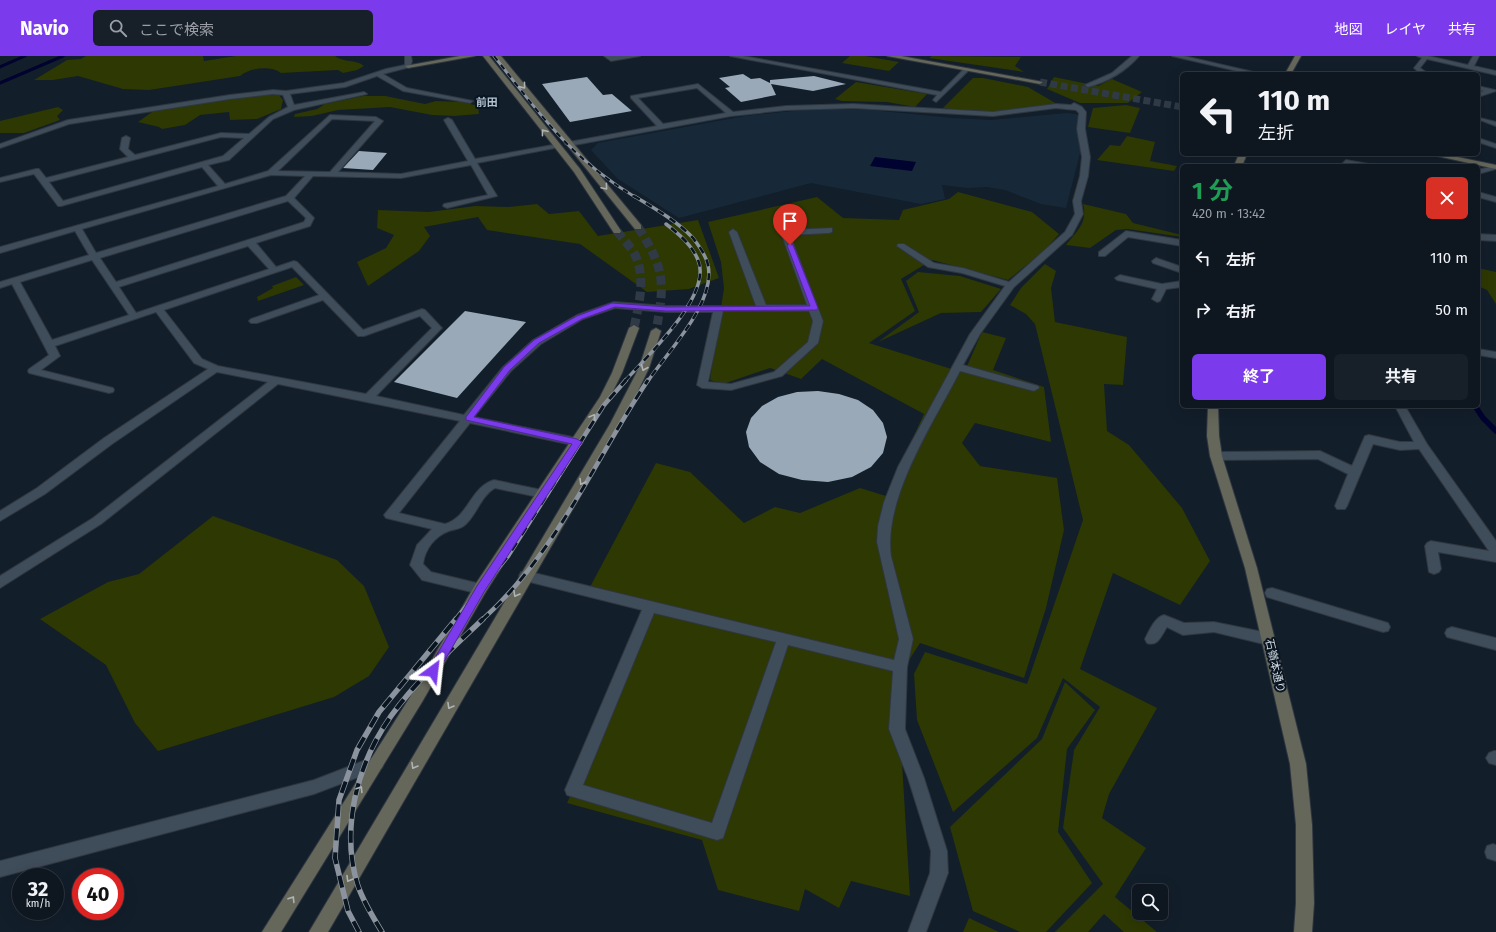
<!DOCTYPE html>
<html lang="ja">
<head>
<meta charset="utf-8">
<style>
	:root { --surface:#0e1620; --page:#171f29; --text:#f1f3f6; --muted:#9b9fa5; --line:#2e353e; --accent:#7c3aed }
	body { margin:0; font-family:"Fira Sans","Noto Sans JP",sans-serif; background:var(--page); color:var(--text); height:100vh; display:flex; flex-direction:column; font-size:15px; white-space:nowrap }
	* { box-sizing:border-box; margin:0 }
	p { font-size:13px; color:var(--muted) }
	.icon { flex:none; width:22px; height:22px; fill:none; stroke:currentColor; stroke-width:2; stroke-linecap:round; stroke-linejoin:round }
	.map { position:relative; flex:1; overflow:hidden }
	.sheet { position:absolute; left:1180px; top:108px; width:300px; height:244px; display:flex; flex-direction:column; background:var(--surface); border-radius:6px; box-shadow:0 4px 16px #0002,0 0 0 1px var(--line) }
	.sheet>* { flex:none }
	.hud { position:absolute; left:1180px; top:16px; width:300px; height:84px; border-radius:6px; box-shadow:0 4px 16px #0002,0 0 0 1px var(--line); background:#0e1620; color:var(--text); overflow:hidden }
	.tools { position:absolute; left:1132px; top:828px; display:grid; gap:8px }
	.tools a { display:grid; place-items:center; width:36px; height:36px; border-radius:6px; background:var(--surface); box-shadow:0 4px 16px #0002,0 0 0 1px var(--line); font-size:20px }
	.speed { position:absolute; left:12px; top:812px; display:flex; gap:8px; font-size:20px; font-weight:700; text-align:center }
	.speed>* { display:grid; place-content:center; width:52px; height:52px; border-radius:50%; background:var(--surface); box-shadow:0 4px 16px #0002,0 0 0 1px var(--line); line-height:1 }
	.speed small { font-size:10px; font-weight:400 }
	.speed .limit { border:6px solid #d22; background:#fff; color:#111 }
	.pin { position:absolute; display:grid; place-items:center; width:34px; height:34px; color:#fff; margin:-41px -17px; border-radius:50% 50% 50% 0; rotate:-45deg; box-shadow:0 0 4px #0007 }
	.pin .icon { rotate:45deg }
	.me { position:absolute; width:44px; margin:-22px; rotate:30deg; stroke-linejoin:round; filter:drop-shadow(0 0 3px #0008) }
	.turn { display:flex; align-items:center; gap:14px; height:84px; padding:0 12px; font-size:18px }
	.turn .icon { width:52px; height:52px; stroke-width:2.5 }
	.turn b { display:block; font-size:28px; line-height:34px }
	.round { display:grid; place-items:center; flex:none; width:42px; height:42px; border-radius:6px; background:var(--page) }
	.head { display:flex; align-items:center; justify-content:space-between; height:68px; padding:0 12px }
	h1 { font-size:24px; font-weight:700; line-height:30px; color:#1e9e55 }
	.button { display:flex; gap:8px; margin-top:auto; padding:8px 12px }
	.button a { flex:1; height:46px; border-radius:6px; background:var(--accent); color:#fff; font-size:16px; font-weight:700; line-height:46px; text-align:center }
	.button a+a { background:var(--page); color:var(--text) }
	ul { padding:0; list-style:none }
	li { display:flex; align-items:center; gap:12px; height:52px; padding:0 12px }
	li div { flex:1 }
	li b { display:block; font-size:15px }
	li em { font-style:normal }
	header { display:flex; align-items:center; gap:24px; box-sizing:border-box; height:56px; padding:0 20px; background:var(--accent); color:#fff }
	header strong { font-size:19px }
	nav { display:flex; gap:22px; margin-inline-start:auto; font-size:14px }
	.search { width:280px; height:36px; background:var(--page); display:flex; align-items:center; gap:10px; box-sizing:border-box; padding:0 14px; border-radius:6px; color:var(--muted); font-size:15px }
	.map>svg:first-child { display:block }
	.built { fill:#172938 }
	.green { fill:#2d3803 }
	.water { fill:#00022f }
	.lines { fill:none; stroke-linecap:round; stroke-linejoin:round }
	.stream-far1 { stroke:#00022f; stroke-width:3 }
	.stream { stroke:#00022f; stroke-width:5.5 }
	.building { fill:#99a9b8 }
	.secondary-tunnel-far1 { stroke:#2f3a46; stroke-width:7; stroke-dasharray:7 3.5; stroke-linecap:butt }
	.secondary-tunnel { stroke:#2f3a46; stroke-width:9; stroke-dasharray:9 4.5; stroke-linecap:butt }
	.street-casing { stroke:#2f3740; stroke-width:2 }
	.secondary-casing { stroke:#2f3740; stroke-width:2 }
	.street { fill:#3f4c59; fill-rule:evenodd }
	.secondary { fill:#66675b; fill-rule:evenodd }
	.rail-far3-casing { stroke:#8b949e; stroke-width:3 }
	.rail-far2-casing { stroke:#8b949e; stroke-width:3.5 }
	.rail-far1-casing { stroke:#8b949e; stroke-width:4.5 }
	.rail-casing { stroke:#8b949e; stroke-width:5.5 }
	.rail-far3 { stroke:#091520; stroke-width:2; stroke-dasharray:5.5; stroke-linecap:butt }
	.rail-far2 { stroke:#091520; stroke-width:2.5; stroke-dasharray:7; stroke-linecap:butt }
	.rail-far1 { stroke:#091520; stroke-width:3; stroke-dasharray:9; stroke-linecap:butt }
	.rail { stroke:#091520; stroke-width:4; stroke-dasharray:12; stroke-linecap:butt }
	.oneway { stroke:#aeb3b4 }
	.route { fill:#7c3aed; stroke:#51269a }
	.labels { text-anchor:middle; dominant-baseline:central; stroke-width:4; stroke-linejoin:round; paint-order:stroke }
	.far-quarter-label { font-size:11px; font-weight:bold; fill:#b2c2d1; stroke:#091520 }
	.street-label { font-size:11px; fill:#d4dce4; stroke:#091520 }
</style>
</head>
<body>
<header>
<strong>Navio</strong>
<div class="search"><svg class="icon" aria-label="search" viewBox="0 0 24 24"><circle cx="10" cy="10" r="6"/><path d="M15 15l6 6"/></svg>ここで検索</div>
<nav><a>地図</a><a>レイヤ</a><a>共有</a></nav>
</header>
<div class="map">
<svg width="1496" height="876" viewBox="0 0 1496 876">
	<rect width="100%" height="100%" fill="#121e2a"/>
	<path class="built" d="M832,53l39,1 81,8 39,2 76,-7 9,1 2,1 3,34 -15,59 -25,-4 -36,-14 -18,-3 -19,1 -26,-3 3,14 -24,5 -110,-21 -132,35 -61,-39 -27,-29 7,-7 147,-27 48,-5z"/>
	<path class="green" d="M86,0h117l1,5 32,-5h99c9,7 21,3 29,10l-7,4 -14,3 -5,-3 -57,3c-11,-8 -31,-5 -41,3l-91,14 -26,-1 -45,-13 -25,4h-19l33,-20 14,-1z
		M850,0h15l34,6 -10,9 -47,-8z
		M932,0l89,1 -6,9 9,6 -95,-14z
		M1054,21l44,9 14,-7 30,13 -14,11h-48l-33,-14z
		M973,22h10l45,9 29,17 -57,8h-31l-26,-4z
		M856,26l71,12 -12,13 -28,-5 -45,-1 -7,-2z
		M267,38l12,1 4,5 -2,9 -24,10 -27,1 -1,-8 -29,3 -15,10 -23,4 -3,-2 -21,-5 14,-10 27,-6z
		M363,40h22l40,8 11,-3 26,1 16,4 1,8 -25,2 -22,-1 -42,-8 -52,3 -26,6 -18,1 1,-3 22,-5 8,-5z
		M1126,49l14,3 -10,25 -42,-6 5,-19z
		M58,51l5,3 -6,6 3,4 -36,13h-24v-12z
		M1127,80l28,6 -5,19 27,5 -3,5 -77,-11 13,-15 10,1z
		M958,136l74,20 27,22 -15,17 -36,29 -76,-20 -31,19 14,32 -46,32 95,30 18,-41 24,6 -13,32 51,17 7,55 -76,-19 -13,20 18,23 77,12 7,52 -18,78 -22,70 -104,-35 -23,36 13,217 -59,-15 -12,27 -34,-19 -6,22 -81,-21 -16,-50 -135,-37 92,-199 -69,-17 66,-124 34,9 54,51 31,-16 25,6 60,-25 26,8 38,-82 -102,-55 -21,20 -31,-11 -47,16 -13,-4 14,-92 -3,-26 -13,-40 109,-25 26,21 56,2 4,-10 46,-11z
		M537,148l12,10 30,-3 19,25 100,-16 21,58 -30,11 -42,3 -67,-48 -93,-14 -9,-13 -54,10 6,9 -11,15 -51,35 -11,-24 29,-14 8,-13 -17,-7 1,-18 51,2 46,-6 34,1z
		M1083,148l43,10 7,9 49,12v2l-54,-8 -12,1 -26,18 -24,-3c11,-14 22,-22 17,-41z
		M1045,208l11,7 -5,17 4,34 72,15 -4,48 -19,-1 3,47 22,14 53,63 28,53 -30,44 -67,-32 -33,96 77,39 -48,86 -7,24 44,30 -31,49 42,35h-33l-20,-18 -16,18h-33l48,-48 -40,-56 11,-78 26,-43 -37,-29 -26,60 -84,74 -36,-92 -3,-46 11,-22 102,32 56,-164 -48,-196 -9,-10 -16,-9 11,-17z
		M1478,212l18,4v32l-9,-14 -9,-4z
		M918,216l42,4 41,13 -20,23 -40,1 -63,29 41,-30 -13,-31z
		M296,221l8,8 -46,16 -1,-4 16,-9 -1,-2z
		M213,460l124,44 27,26 25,61 -20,29 -35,21 -176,54 -23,-28 -29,-58 -66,-46 68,-37 31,-8z
		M1065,626l30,28 -28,39 -9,83 34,51 -46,49h-26l-47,-21 -23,-84 92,-88z
		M969,862l30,14h-36z"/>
	<path class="water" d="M875,101l41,5 -4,9 -42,-5z"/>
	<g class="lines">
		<path class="stream-far1" d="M0,11l25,-11
			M0,27l63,-27"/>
		<path class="stream" d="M1475,350l8,12 13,13"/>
	</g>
	<path class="building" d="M743,18l8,5 9,-1 10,5v-3l44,-4 32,8 -33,7 -42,-7 5,11 -35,7 -16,-14 5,-1 -11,-9z
		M587,21l16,18 9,-1 20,17 -62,11 -28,-38z
		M359,95l28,2 -14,17 -30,-2z
		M465,255l61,11 -69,76 -63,-16z
		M818,335l21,3 19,6 15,10 10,13 4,14 -4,16 -12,14 -19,10 -24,5 -26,-2 -23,-6 -19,-12 -11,-15 -3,-15 5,-14 11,-12 16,-9 19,-5z"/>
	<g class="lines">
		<path class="secondary-tunnel-far1" d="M1040,26l142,25"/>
		<path class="secondary-tunnel" d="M638,171c27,42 27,56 18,104
			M617,175c5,7 11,13 16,20 14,24 6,52 1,77"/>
		<defs>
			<path id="street" d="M405,0h6l1,5 -2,6 -27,7 24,14 66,13 -3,2 -67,-12 -26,-15 -32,11 -55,7 4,11 70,-13 3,2 -73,16 -21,9 -44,41 -21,5 17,19 43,-13 62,-56 46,2 7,4 -45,51 63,2 67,-13 -24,-41 4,-2 4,2 23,39 83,-15v4h-3l-78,15 20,33 -50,12 -4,-2 1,-2 44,-9 -17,-30 -70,13 -88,-2 -19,22 20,20 -4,8 -54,17 20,24 18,-6 3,1 66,68 59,-21 3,1 15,16 2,2 -2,2 -64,66 88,19 39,-48 30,-27 44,-25 37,-13 52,4h90l-27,-74 4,-3 4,3 29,73h41l-26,-72 4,-3 47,-2v4l-3,1 -39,2 33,86 -5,22 -36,33 -51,14 -29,-2 -5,-3 16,-73h-47l-51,-4 -32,11 -42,25 -30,27 -37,46 103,21 4,1 2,3 -2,3 -4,1 -107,-23 -71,90 46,11c24,-7 25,-37 49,-44l53,11 2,3 -2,3 -4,1 -48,-10c-14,8 -18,26 -29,36 -5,5 -11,5 -17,7 -14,5 -24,18 -26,33l8,8 54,13 2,4 -2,4 -5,1 -58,-14 -12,-15 7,-20 15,-16 -46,-11 -2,-3 76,-94 -182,-37 -177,140 -101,64v-12l93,-58 175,-136 -51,-10 -105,72 -67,50 -45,27v-10l37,-23 67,-50 104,-69 -14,-6 -38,-51 -101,34 5,10 -19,14 72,18 1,2 -1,2 -4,1 -80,-20 -1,-2 1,-2 20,-14 -37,-71 -12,4v-6l89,-27 -14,-24 -75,22v-6l218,-61 -16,-19 -141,39h-3l-24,-32 -34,8v-4l36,-9h3l7,9 82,-21 -8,-8 2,-11 4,-2 4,2 -2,11 7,6 86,-22 28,1 20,-17 19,-10 -5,-12 -10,-1 -43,5 -161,25 -69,24v-4l68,-24 162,-25 43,-5 13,1 58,-8 42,-14 19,-4zM332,63l43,2 -45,51 -52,-1zM221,81l23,1 -21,18 -160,45 -14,-19zM271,119l34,1 -19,20 -190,57 -14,-24zM288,145l18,17 -2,4 -188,60 -16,-24zM248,190l21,23 -133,44 -17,-26zM92,204l37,55 -77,25 -32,-58zM292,211l27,28 -68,24 -2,2 2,2h6l66,-23 35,36h6l56,-20 12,12 -66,66 -148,-28 -16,-7 -38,-49zM723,255h86l4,10 -5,21 -34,30 -43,12 -23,-2z
				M604,0h36l-29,5z
				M730,0h13l198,36 24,-24 5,1 -34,33 -3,-2 4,-5z
				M1132,0h7c-13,15 -32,26 -51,31l-3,-2 27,-12z
				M1172,0h12l78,18h-12z
				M1417,0h11l40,9 5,-9h6l-5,10 22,5v4l-69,-16 -7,9 9,6h-8l-7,-6 8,-10z
				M698,28l35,28 53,-6 67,-2 140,8 63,-8 15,1 3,-2 8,4 4,5 -1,17 5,28 -2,19 -7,25 2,13 -11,21 -58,52 -34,47 -17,31 75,21 1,2 -5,3 -74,-20c-26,51 -77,127 -69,185l22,83 -6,28 -2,62 19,49 23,73 1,22 -22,59h-18l22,-59 1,-22 -23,-73 -19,-49 4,-58 -105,-26 -63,187 -2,6 -6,2 -150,-45 -2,-5 77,-180 -116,-29 -5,-1 -2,-4 2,-4 5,-1 368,89 5,-21 -22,-97 1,-16 6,-24 14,-35 72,-133 35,-48 -43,-13 -34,-6 -31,-21 1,-2h6l30,19 29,5 46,14 56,-50 10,-18 -2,-13 7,-25 2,-19 -5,-28 2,-16 -3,-3 -20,-2 -63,8 -140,-8 -67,2 -55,6 -162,30 -4,-2 4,-2 88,-16 -26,-28v-2zM697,32l29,25 -63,11 -25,-26zM654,557l122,29 -64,181 -129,-38z
				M1478,30l17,4 1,1 -18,6v-4l6,-2 -6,-1z
				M1480,62l16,4v4l-16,-6z
				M1478,82l18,6v4l-18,-6z
				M1346,104l23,4 4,2 -23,-1 -10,1z
				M1496,109v4l-18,5v-4z
				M1478,136l18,5v5l-18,-5z
				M1126,175l56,9v6l-54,-9 -23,19h-6v-4z
				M1478,178l18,1v6l-18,-1z
				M1156,202l26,9v6l-29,-10 -1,-2z
				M1120,219l42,9 20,-3v6l-16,2 -6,12 -3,1 -5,-3 5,-10 -40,-9 -2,-2z
				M1478,293l18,3v6l-18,-3z
				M1395,350h10l22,38 69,97v21l-58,-10 3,17 -2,3 -5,2 -5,-2 -4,-26 2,-3 4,-2 58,10 -70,-102 -19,1 -27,-6 -26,62 -2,3h-8l-2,-3 13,-32 -30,-15 -102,1 -6,-4 6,-4 104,-1 32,15 13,-30 4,-1 31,7h14z
				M1272,532l116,35 2,4 -2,4 -5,1 -116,-35 -2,-4 2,-4z
				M1164,559l20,8 30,-1 54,11 5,2 2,4 -2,4 -5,2 -54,-13 -31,3 -16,-8c-6,9 -9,20 -20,16l-2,-4c4,-8 10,-22 19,-24z
				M1452,571l44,11v12l-49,-13 -2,-4 2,-4z
				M1494,695h2v14l-7,-2 -3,-5 3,-5z
				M376,700l6,2 2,5 -2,5 -68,26 -314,83v-16l314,-81z
				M1493,788l3,1v16l-9,-3 -2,-6 2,-6z"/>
			<path id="secondary" d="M460,0h15l-67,12 -3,-2z
				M483,0h6l91,113 41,62 -1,2h-6l-40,-61z
				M495,0h6l140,169v4h-6z
				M887,0h14l142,26 -3,2z
				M1295,0h6l-10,18h-6z
				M1239,98h8l-5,12h-8z
				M1428,98h15l53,11v4z
				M634,269l5,3 -17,45 -12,24 -125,196 -63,109 -141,230h-19l150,-238 63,-109 125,-188 12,-24 17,-45z
				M656,272l5,3 -12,37 -27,56 -294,508h-19l301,-508 29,-56 12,-37z
				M1208,350h10l1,30 3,20 35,112 49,196 6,61 2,78 -2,29h-18l2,-29v-78l-6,-61 -45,-196 -35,-112 -3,-20z"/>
		</defs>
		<use href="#street" class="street-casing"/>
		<use href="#secondary" class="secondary-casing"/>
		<use href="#street" class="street"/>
		<use href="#secondary" class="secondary"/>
		<defs>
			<path id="rail-far3" d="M494,0c45,57 77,103 141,141"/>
			<path id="rail-far2" d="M634,140c20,12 43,25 59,42 6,8 13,17 15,27 8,38 -40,86 -60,116
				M625,325c22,-25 88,-86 73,-121 -6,-15 -19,-26 -32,-36"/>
			<path id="rail-far1" d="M455,564l53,-64 96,-151 22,-25
				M482,564c74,-66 112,-159 166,-240"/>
			<path id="rail" d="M359,876l-11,-21 -13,-53 4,-58 18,-50 22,-38 77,-93
				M382,876c-9,-15 -18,-29 -24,-46 -18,-57 -1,-122 33,-170 26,-36 60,-67 92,-97"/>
		</defs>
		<use href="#rail-far3" class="rail-far3-casing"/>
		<use href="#rail-far2" class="rail-far2-casing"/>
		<use href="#rail-far1" class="rail-far1-casing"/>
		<use href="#rail" class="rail-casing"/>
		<use href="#rail-far3" class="rail-far3"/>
		<use href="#rail-far2" class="rail-far2"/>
		<use href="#rail-far1" class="rail-far1"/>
		<use href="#rail" class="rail"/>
	</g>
	<defs><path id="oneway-chevron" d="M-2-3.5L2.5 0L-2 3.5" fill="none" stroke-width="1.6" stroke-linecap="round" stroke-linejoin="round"/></defs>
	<g class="oneway">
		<use href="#oneway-chevron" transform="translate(523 30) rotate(51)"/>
		<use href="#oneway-chevron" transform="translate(544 76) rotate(-128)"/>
		<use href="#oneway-chevron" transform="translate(605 131) rotate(50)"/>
		<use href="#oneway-chevron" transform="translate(644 312) rotate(113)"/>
		<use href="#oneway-chevron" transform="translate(593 361) rotate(-59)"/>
		<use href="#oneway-chevron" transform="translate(582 426) rotate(121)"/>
		<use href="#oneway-chevron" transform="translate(516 538) rotate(120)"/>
		<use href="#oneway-chevron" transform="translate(450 650) rotate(120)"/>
		<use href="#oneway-chevron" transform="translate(414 710) rotate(120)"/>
		<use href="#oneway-chevron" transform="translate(360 733) rotate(-58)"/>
		<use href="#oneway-chevron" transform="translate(349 823) rotate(120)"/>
		<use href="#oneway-chevron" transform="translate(292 843) rotate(-58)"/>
	</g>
	<path class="route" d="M790,187l3,2 25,63 -1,2 -151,1 -51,-4 -33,12 -43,24 -29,27 -36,47 103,22 5,3 -98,150 -47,82h-8l-1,-3 1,-3 48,-82 95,-142 -106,-24v-3l38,-50 30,-27 43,-24 35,-13 54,4 144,-1 -23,-61z"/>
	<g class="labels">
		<g class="far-quarter-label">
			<text x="487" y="46">前田</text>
		</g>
		<g class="street-label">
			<text transform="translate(1275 610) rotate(77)">石嶺本通り</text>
		</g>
	</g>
</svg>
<div class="tools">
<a><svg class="icon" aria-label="search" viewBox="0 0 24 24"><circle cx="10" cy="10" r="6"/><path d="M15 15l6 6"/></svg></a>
</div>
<div class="speed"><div>32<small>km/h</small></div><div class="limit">40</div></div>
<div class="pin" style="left:790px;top:189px;background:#d93025"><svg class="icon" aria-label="arrive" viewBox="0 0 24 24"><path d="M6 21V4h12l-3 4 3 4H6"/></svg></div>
<svg class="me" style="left:433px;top:615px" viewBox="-20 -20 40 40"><path d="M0-17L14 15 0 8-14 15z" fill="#7c3aed" stroke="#fff" stroke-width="4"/></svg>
<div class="hud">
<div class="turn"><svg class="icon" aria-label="left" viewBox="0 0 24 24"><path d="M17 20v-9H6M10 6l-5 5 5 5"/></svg><div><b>110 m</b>左折</div></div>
</div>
<section class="sheet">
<div class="head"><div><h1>1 分</h1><p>420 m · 13:42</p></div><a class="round" style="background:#d93025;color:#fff"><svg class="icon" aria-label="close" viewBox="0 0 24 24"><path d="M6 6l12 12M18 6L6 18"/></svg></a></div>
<ul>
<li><svg class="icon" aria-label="left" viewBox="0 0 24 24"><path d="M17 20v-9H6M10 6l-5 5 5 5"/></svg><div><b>左折</b></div><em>110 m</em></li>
<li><svg class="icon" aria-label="right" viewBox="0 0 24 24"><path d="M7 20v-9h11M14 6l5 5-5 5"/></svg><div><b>右折</b></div><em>50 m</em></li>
</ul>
<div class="button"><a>終了</a><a>共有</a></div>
</section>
</div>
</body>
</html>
